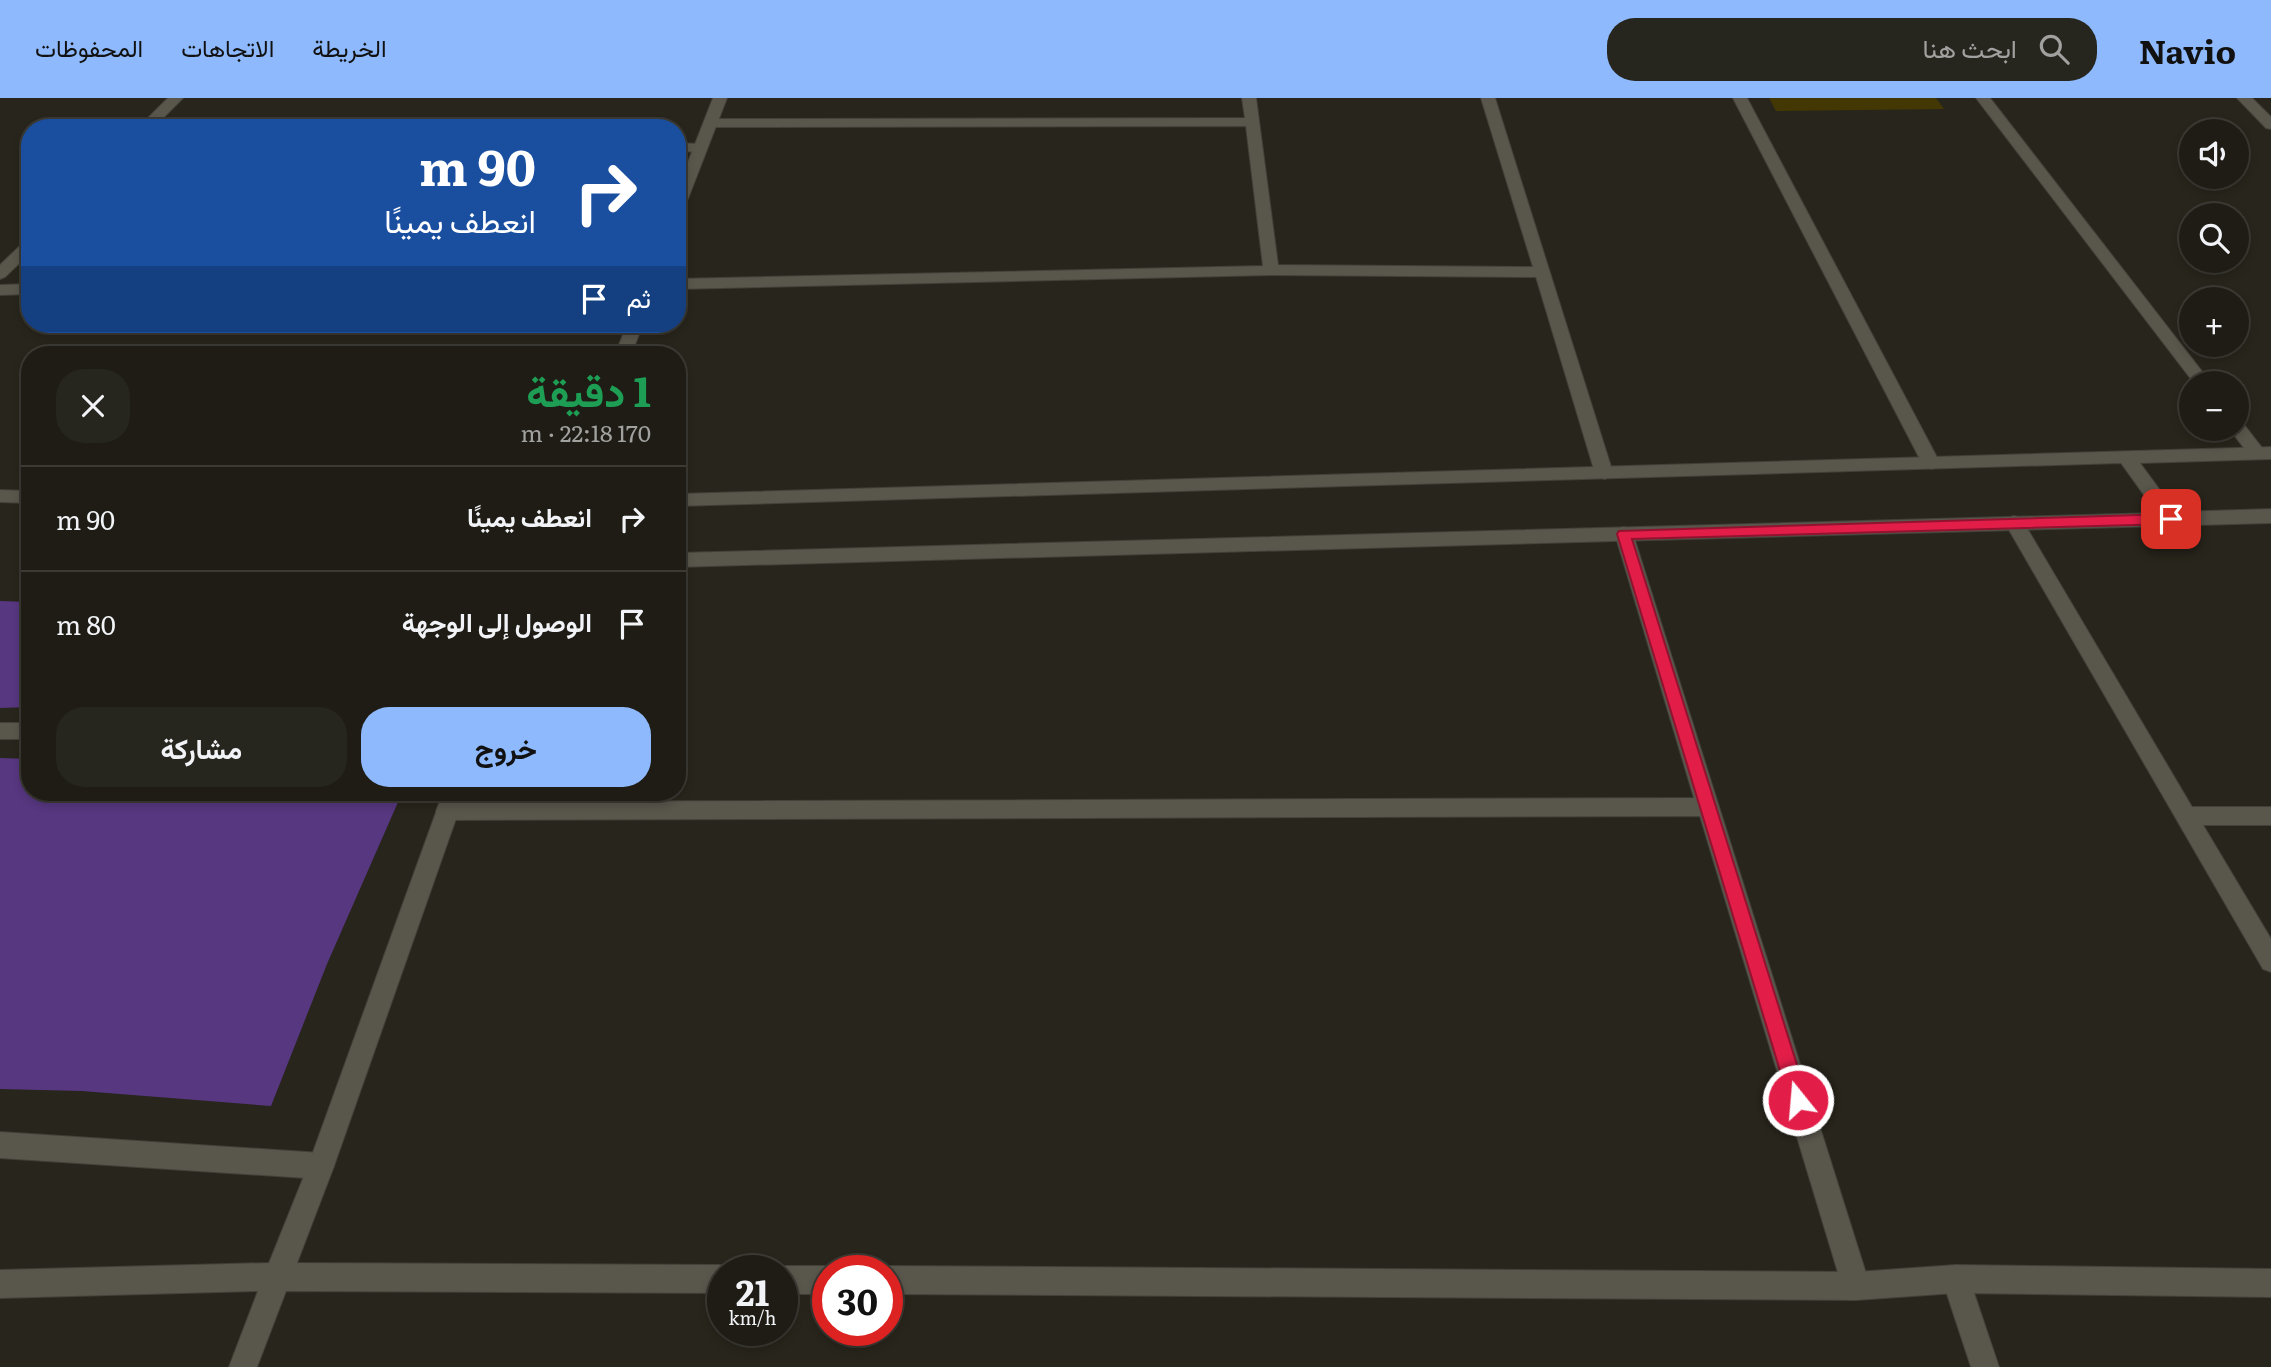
<!DOCTYPE html>
<html lang="ar">
<head>
<meta charset="utf-8">
<style>
	:root { --surface:#1e1c15; --page:#26251e; --text:#f1f3f6; --muted:#a1a1a0; --line:#3c3a34; --accent:#8eb9fc }
	body { margin:0; font-family:Literata,Vazirmatn,serif; background:var(--page); color:var(--text); direction:rtl; height:100vh; display:flex; flex-direction:column; font-size:26px; white-space:nowrap }
	* { box-sizing:border-box; margin:0 }
	p { font-size:23px; color:var(--muted) }
	.icon { flex:none; width:38px; height:38px; fill:none; stroke:currentColor; stroke-width:2; stroke-linecap:round; stroke-linejoin:round }
	.map { position:relative; flex:1; overflow:hidden; direction:ltr }
	.details { position:absolute; left:21px; top:248px; width:665px; height:455px; display:flex; flex-direction:column; background:var(--surface); border-radius:28px; box-shadow:0 4px 10px #0003,0 0 0 2px var(--line); direction:rtl }
	.details>* { flex:none }
	.banner { position:absolute; left:21px; top:21px; width:665px; height:214px; border-radius:28px; box-shadow:0 4px 10px #0003,0 0 0 2px var(--line); direction:rtl; background:#1a4fa0; color:#fff; overflow:hidden }
	.buttons { position:absolute; left:2179px; top:21px; display:grid; gap:14px }
	.buttons a { display:grid; place-items:center; width:70px; height:70px; border-radius:50%; background:var(--surface); box-shadow:0 4px 10px #0003,0 0 0 2px var(--line); font-size:35px }
	.speed { position:absolute; left:707px; top:1157px; display:flex; gap:14px; font-size:35px; font-weight:700; text-align:center }
	.speed>* { display:grid; place-content:center; width:91px; height:91px; border-radius:50%; background:var(--surface); box-shadow:0 4px 10px #0003,0 0 0 2px var(--line); line-height:1 }
	.speed small { font-size:18px; font-weight:400 }
	.speed .limit { border:10px solid #d22; background:#fff; color:#111 }
	.pin { position:absolute; display:grid; place-items:center; width:60px; height:60px; color:#fff; margin:-30px; border-radius:14px; box-shadow:0 4px 10px #0006 }
	.me { position:absolute; width:77px; margin:-38px; rotate:343deg; stroke-linejoin:round; filter:drop-shadow(0 0 5px #0008) }
	.turn { display:flex; align-items:center; gap:24px; height:147px; padding:0 35px; font-size:32px }
	.turn .icon { width:91px; height:91px; stroke-width:2.5 }
	.turn b { display:block; font-size:49px; line-height:60px }
	.then { display:flex; align-items:center; height:66px; padding:0 35px; background:#0003; gap:14px; font-size:26px }
	.round { display:grid; place-items:center; flex:none; width:74px; height:74px; border-radius:28px; background:var(--page) }
	.head { display:flex; align-items:center; justify-content:space-between; height:119px; padding:0 35px }
	h1 { font-size:42px; font-weight:700; line-height:52px; color:#1e9e55 }
	.action { display:flex; gap:14px; margin-top:auto; padding:14px 35px }
	.action a { flex:1; height:80px; border-radius:28px; background:var(--accent); color:#111; font-size:28px; font-weight:700; line-height:80px; text-align:center }
	.action a+a { background:var(--page); color:var(--text) }
	ul { padding:0; list-style:none }
	li { display:flex; align-items:center; gap:21px; height:105px; padding:0 35px; border-top:2px solid var(--line) }
	li div { flex:1 }
	li b { display:block; font-size:26px }
	li em { font-style:normal }
	header { display:flex; align-items:center; gap:42px; box-sizing:border-box; height:98px; padding:0 35px; background:var(--accent); color:#111 }
	header strong { font-size:33px }
	nav { display:flex; gap:38px; margin-inline-start:auto; font-size:24px }
	.search { width:490px; height:63px; background:var(--page); display:flex; align-items:center; gap:18px; box-sizing:border-box; padding:0 24px; border-radius:28px; color:var(--muted); font-size:26px }
	.map>svg:first-child { display:block }
	.green { fill:#433803 }
	.building { fill:#573780 }
	.lines { fill:none; stroke-linecap:round; stroke-linejoin:round }
	.street-casing { stroke:#424039; stroke-width:2 }
	.secondary-casing { stroke:#424039; stroke-width:2 }
	.street { fill:#59564c; fill-rule:evenodd }
	.secondary { fill:#59564c; fill-rule:evenodd }
	.route { fill:#e11d48; stroke:#92132f; stroke-width:2 }
</style>
</head>
<body>
<header>
<strong>Navio</strong>
<div class="search"><svg class="icon" aria-label="search" viewBox="0 0 24 24"><circle cx="10" cy="10" r="6"/><path d="M15 15l6 6"/></svg>ابحث هنا</div>
<nav><a>الخريطة</a><a>الاتجاهات</a><a>المحفوظات</a></nav>
</header>
<div class="map">
<svg width="2271" height="1269" viewBox="0 0 2271 1269">
	<rect width="100%" height="100%" fill="#28251c"/>
	<path class="green" d="M1769,0h167l8,11 -168,2z"/>
	<path class="building" d="M0,503l30,1v105l-30,1z
		M0,660l30,1v34h372l-75,171 -56,142 -189,-15 -82,-2z"/>
	<g class="lines">
		<defs>
			<path id="street" d="M168,0h15l-30,30h-15z
				M1242,0h14l22,167 255,2 -52,-169h14l118,375 -3,4 -6,2 -9,-6 -59,-196 -265,-2 -594,14v-10l586,-13 -17,-140 -535,1 -7,-4 7,-4 534,-1z
				M1733,0h14l193,365 -3,4 -6,2 -9,-6z
				M1976,0h14l221,285h-17z
				M677,45l23,1 7,4 -7,4 -23,-1z
				M30,142v13l-25,24 -5,2v-14l25,-24z
				M30,186v10l-30,1v-10z
				M2236,322l6,2 21,27 3,4 -3,4h-12l-21,-27 6,-1z
				M0,392l30,1v12l-30,-1z
				M2014,418l7,2 171,289h79v18h-68l68,114v33l-8,-3 -258,-446 2,-5z
				M1624,429l7,2 2,5 237,752 -4,10 -10,4 -10,-4 -4,-10 -142,-470 -1253,4 -8,-2 -3,-7 3,-7 8,-2 1247,-4 -79,-264 2,-5z
				M0,625h30v16h-30z
				M0,1034l321,21 9,4 4,9 -4,9 -9,4 -321,-21z
				M1956,1167l10,4 33,98h-28l-29,-88 4,-10z"/>
			<path id="secondary" d="M713,0h14l-43,111 -7,4v-23z
				M2237,0h15l19,19v12l-5,-1z
				M627,226h16l-12,31h-16z
				M2271,349v12l-131,4 36,49 95,-3v14l-1594,44v-14l1480,-40 -36,-50 -1444,43v-12z
				M443,695h22l-131,373 -37,97 426,2 10,5h-10v23l-437,-2 -29,76h-28l29,-76 -258,7v-28l269,-7 39,-97z
				M1956,1167l315,4v28l-315,-4 -100,7 -969,-6v-24h-10l10,-4 969,6z
				M782,1168h46l10,4h-10v24h-46v-24h-10z"/>
		</defs>
		<use href="#street" class="street-casing"/>
		<use href="#secondary" class="secondary-casing"/>
		<use href="#street" class="street"/>
		<use href="#secondary" class="secondary"/>
	</g>
	<path class="route" d="M2171,416l7,5 -7,5 -539,15 176,561 -3,7 -7,2 -7,-2 -174,-573 2,-3z"/>
</svg>
<div class="buttons">
<a><svg class="icon" aria-label="sound" viewBox="0 0 24 24"><path d="M4 9h4l5-4v14l-5-4H4zM17 9q2 3 0 6"/></svg></a>
<a><svg class="icon" aria-label="search" viewBox="0 0 24 24"><circle cx="10" cy="10" r="6"/><path d="M15 15l6 6"/></svg></a>
<a>+</a>
<a>−</a>
</div>
<div class="speed"><div>21<small>km/h</small></div><div class="limit">30</div></div>
<div class="pin" style="left:2171px;top:421px;background:#d93025"><svg class="icon" aria-label="arrive" viewBox="0 0 24 24"><path d="M6 21V4h12l-3 4 3 4H6"/></svg></div>
<svg class="me" style="left:1798px;top:1002px" viewBox="-20 -20 40 40"><circle r="17" fill="#e11d48" stroke="#fff" stroke-width="3"/><path d="M0-11L8 9 0 5-8 9z" fill="#fff"/></svg>
<div class="banner">
<div class="turn"><svg class="icon" aria-label="right" viewBox="0 0 24 24"><path d="M7 20v-9h11M14 6l5 5-5 5"/></svg><div><b>90 m</b>انعطف يمينًا</div></div>
<div class="then">ثم<svg class="icon" aria-label="arrive" viewBox="0 0 24 24"><path d="M6 21V4h12l-3 4 3 4H6"/></svg></div>
</div>
<section class="details">
<div class="head"><div><h1>1 دقيقة</h1><p>170 m · 22:18</p></div><a class="round"><svg class="icon" aria-label="close" viewBox="0 0 24 24"><path d="M6 6l12 12M18 6L6 18"/></svg></a></div>
<ul>
<li><svg class="icon" aria-label="right" viewBox="0 0 24 24"><path d="M7 20v-9h11M14 6l5 5-5 5"/></svg><div><b>انعطف يمينًا</b></div><em>90 m</em></li>
<li><svg class="icon" aria-label="arrive" viewBox="0 0 24 24"><path d="M6 21V4h12l-3 4 3 4H6"/></svg><div><b>الوصول إلى الوجهة</b></div><em>80 m</em></li>
</ul>
<div class="action"><a>خروج</a><a>مشاركة</a></div>
</section>
</div>
</body>
</html>
